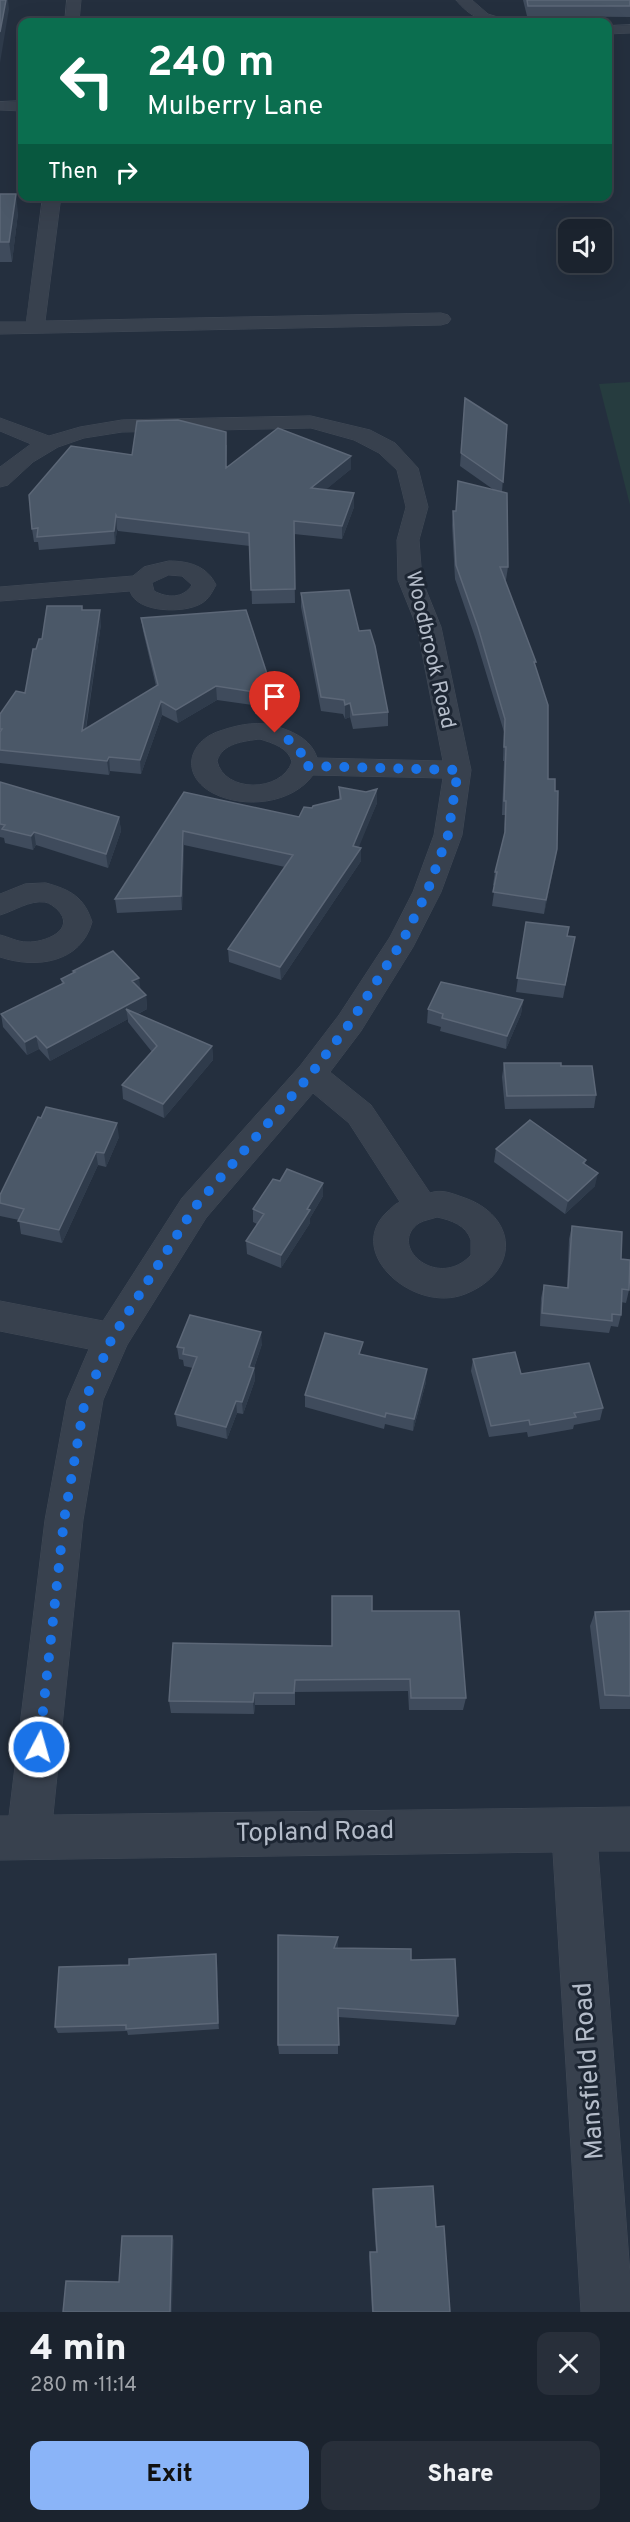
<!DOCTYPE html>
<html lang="en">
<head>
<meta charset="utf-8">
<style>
	:root { --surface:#1b232e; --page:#282f3a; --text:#f1f3f6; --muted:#a0a4aa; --line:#39404a; --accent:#8ab4f8 }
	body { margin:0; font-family:Overpass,sans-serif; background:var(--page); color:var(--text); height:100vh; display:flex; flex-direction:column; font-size:22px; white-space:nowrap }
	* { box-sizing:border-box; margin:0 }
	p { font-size:20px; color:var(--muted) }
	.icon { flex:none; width:33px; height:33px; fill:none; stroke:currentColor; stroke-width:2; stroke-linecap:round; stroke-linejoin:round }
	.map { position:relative; height:2312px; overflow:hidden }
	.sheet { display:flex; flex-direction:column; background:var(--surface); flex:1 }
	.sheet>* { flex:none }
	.hud { position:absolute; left:18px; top:18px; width:594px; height:183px; border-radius:12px; box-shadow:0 6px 24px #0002,0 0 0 2px var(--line); background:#0b6e4f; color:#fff; overflow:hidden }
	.buttons { position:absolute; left:558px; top:219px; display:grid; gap:12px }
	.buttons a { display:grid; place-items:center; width:54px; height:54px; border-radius:12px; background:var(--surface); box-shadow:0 6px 24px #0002,0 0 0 2px var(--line); font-size:30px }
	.pin { position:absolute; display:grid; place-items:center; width:51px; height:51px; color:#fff; margin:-62px -26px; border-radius:50% 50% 50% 0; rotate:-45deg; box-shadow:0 0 6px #0007 }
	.pin .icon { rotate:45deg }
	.me { position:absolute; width:66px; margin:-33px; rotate:6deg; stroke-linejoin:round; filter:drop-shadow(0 0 4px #0008) }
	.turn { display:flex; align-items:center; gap:21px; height:126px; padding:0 30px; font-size:27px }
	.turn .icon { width:78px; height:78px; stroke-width:2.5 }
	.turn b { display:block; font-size:42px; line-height:51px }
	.then { display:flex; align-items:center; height:57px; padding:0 30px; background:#0003; gap:12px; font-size:22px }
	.round { display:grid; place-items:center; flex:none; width:63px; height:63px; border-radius:12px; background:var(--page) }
	.headline { display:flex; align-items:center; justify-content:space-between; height:102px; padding:0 30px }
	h1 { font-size:36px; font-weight:800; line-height:45px }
	.button { display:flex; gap:12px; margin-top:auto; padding:12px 30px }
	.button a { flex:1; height:69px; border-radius:12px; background:var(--accent); color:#111; font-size:24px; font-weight:800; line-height:69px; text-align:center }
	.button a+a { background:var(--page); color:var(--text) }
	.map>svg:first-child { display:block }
	.green { fill:#263c3f }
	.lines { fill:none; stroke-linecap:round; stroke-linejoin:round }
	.minor-casing { stroke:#414a57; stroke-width:1 }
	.minor { fill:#38414e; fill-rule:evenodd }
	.wall { fill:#3f4b5c }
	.shaded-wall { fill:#2f3b4b }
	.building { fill:#4b5868; stroke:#5c6777; stroke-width:1.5 }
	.route { stroke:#1a73e8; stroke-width:10; stroke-dasharray:0 18 }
	.labels { text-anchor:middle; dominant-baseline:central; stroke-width:6; stroke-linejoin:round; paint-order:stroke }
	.street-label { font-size:21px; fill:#b4bcc9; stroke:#1d2633 }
	.near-street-label { font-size:26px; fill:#b4bcc9; stroke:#1d2633 }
</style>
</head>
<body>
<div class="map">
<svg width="630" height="2312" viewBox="0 0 630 2312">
	<rect width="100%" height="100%" fill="#242f3e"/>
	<path class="green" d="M630,382v123l-31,-121z"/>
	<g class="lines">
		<defs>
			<path id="minor" d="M67,0h14l-2,22h-14z
				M456,0h16l16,14 16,5 2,3c-21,2 -36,-5 -50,-22z
				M630,25v8l-22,1v-8z
				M22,101v10l-22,-1v-8z
				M43,196h18l-16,125 396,-8 7,2 3,4 -3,4 -7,2 -441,9v-12h26z
				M311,416l59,14 25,13 23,25 10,39 -9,33 3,40 19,47 30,143 -9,65 -21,57 -28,55 -52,84 -31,41 41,33 59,88c11,-4 21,0 32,4 56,18 59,75 3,97 -50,20 -120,-40 -79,-81 5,-4 8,-9 14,-11l-51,-79 -36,-30 -107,125 -79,127 -24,55 -20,120 -30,295 577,-8v44h-32l32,423v38h-49l-28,-460 -553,8v-44h9l36,-296 22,-120 22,-51 -89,-18v-30l103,20 79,-123 118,-132 39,-51 51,-78 23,-45 21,-57 9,-57 -130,-3c-21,29 -69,34 -100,18 -31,-16 -27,-49 4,-61 17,-6 36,-11 54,-7 19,5 40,13 46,33l126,3 -26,-134 -19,-47 -1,-40 9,-33 -9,-37 -18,-17 -25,-13 -43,-12 -189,4 -38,6 -26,9 -25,15 -25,23 -8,2v-20l31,-23 -31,-13v-13l49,18 31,-9 42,-7zM260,739c13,4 29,9 32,23 -11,31 -68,31 -75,-1 5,-18 27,-20 43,-22zM437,1217c14,3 29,8 34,23v15c-33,36 -85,-9 -52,-32 5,-3 13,-4 18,-6z
				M169,561c20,0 38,5 47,24 -4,7 -7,14 -14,18 -17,11 -66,10 -72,-12l-130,10v-14l133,-11 11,-9zM169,575l13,1 10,9c-9,14 -25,13 -38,6l-2,-8z
				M46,883c25,7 38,14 46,39 -11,41 -56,47 -92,35v-22c9,2 17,7 27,7 17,1 51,-12 30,-33 -4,-3 -7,-6 -12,-7 -16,-2 -31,9 -45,13v-21l25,-10z"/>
		</defs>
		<use href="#minor" class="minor-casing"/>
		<use href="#minor" class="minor"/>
	</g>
	<path class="wall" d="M523,0h107v17l-103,-1z
		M0,194l18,19 -6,49h-12z
		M465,398l42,27 -5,67 6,75 -2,13h-1l31,87 12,112 9,70 -13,65 -52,-8 3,-20 -2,-1 2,-13 9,-36 1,-21h-3l2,-54h-1l1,-29 -28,-92 -21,-61 -3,-54 1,-14h3l38,-21 -34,-24z
		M227,445l-1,23 125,1 -26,21 29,17 -12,32 -48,-5 1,69 -43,1 -2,-58 -132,-15 -1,-2 -2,15 -76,6 -1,-8h-4l-2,-13 100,-74z
		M301,593l58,38 29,81v14l-35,3 -3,-12 -5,2 -2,-5 -22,-3 -20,-104z
		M83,610l18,14 -15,105 70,-43 -13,-55 -2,-13 133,77 1,13 -58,-8 -39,23 -16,-8 -21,59 -31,-3 -1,4 -109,-12v-49l25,-21 11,-44 6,-10z
		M0,782l119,35 2,14 -13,37 -72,-23 -3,5 -28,-7 -1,-5 -4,-1z
		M339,787l27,5 11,-3v14l-19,44 3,1v13l-80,119 -52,-18 -1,-13 57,-82 -101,-22 -2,65 -65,3 -2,-14 69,-107 115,25 13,-9 27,-9z
		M526,922l41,14 8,1 -12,61 -47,-6z
		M73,971l68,19 5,5 1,14 -9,5 74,32 1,14 -49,58 -41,-19 -1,-14 30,-33 -24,-30v-3l-78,42 -11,-12 -12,6 -24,-28 -2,-13 61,-30 -1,-5 13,-6z
		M523,1000l-2,14 -15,35 -66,-18 1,-4 -14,-4 1,-14z
		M504,1063l57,3 35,29 -2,13 -89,1 -3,-32z
		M119,1137l-13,30 -8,-2 -36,78 -41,-9 -2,-14 -19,-4v-21z
		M496,1149l90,11 -1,4 10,22 -30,28 -71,-52z
		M280,1181l43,2v13l-13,22v5l-29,45 -34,-14 -1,-13 11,-17 -4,-2v-13z
		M572,1226l49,33 8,31 -3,13 -5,-1v13l-3,12 -7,-1 -2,7 -69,-7 1,-28 3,-13 23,3 2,-49z
		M262,1344l-8,24 1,12 -12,34 -6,-1 -10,26 -50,-13 -2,-12 18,-46 -9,-2 -1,-6 -4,-1 -2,-12z
		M362,1354l64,28 -13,49 -28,-7 -1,5 -79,-22v-12z
		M473,1359l48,15 82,34 -3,12 -26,5 -1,4 -45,8 -1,-5 -38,5 -18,-66z
		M372,1611l94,87 -3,12h-54l-1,-19 -113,1v13h-40l-1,9 -83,-1 -2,-12 163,-55z
		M630,1611v98h-30l-10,-83 5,-14z
		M338,1937l-1,11 74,12 47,56 -3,9 -117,-8v37h-59l-1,-9z
		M217,1961l2,68 -91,6 -1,-4 -69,2 -3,-6 74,-62z
		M373,2189l63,38 14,85h-78l-3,-56 1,-4h6l-4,-59z"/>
	<path class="shaded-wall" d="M6,0h2l1,9 -9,54v-31z
		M16,194l2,19 -6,49 -3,-20z
		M351,456v13l-40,33v-14z
		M354,493v14l-12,32v-13z
		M116,515l1,14 -2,15 -1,-13z
		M100,610l1,14 -18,121 -1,-14z
		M216,686l1,14 -39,23 -2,-13z
		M161,701l1,14 -21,59 -1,-14z
		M350,703v14l-5,2v-14z
		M109,757l1,14 -1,4 -2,-14z
		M377,789v14l-23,56 7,-11v13l-80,119 -1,-13 73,-121z
		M119,817l2,14 -13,37 -2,-14z
		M183,831l1,14 -2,65 -1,-14z
		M34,832l2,13 -3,5 -2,-14z
		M557,849l-2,13 -11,52 2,-14z
		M139,978l2,14 -9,-11z
		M146,995l1,14 -14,7 -7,-7 2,10 -78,42 -3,-13z
		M523,1000l-2,14 -15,35 1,-13z
		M36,1036l3,13 -12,6 -2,-13z
		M212,1046l1,14 -49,58 -1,-14z
		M117,1123l2,14 -13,30 -2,-14z
		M96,1152l2,13 -36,78 -3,-13z
		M598,1173l-3,13 -30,28 3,-13z
		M323,1183v13l-13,22v5l-29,45v-13z
		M261,1332l1,12 -12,35 -1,-12z
		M254,1368l1,12 -12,34 -1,-12z
		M427,1369l-1,13 -13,49 1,-12z
		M236,1401l1,12 -10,26 -1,-12z
		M254,1693l1,12 -1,9 -1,-12z
		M338,1937v10l-4,11v-10z
		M216,1954l1,7 2,68 -1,-6z
		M172,2236l2,4 -2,72h-2z"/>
	<path class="building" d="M0,0h6l-6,32z
		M527,0h103v6h-102z
		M0,194h16l-7,48h-9z
		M465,398l42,27 -4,57 -42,-29z
		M178,420l48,12v36l52,-40 73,28 -40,32 43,5 -12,33 -48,-5 1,68 -44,1 -2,-57 -132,-16 -1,-2 -2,16 -77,6 1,-9 -6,1 -3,-34 42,-49 61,9 5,-34z
		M458,481l49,12 1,74h-8l36,95h-2l14,43v74h7v12h3l-1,58 -11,51 -53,-8 4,-20h-2l10,-40 1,-31h-2l2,-54h-2l1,-28 -27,-92 -22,-62 -3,-54h3z
		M349,590l10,41 11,-1 5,16 13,66 -35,3 -3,-12 -5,2 -1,-5 -23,-3 -20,-104z
		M47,606h35v4h18l-18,121 76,-46 -17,-67 105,-8 28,85 -58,-9 -40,24 -15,-9 -21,59 -31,-3 -2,4 -107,-11v-18l2,-3h-2v-15l16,-23 9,2 8,-44h3l3,-10h3z
		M0,782l119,35 -13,37 -72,-22 -3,4 -29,-7 3,-4 -5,-1z
		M339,787l27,5 11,-3 -24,57 8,2 -81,119 -52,-18 65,-94 -110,-24 -2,65 -66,3 69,-107 115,25 5,-10 8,1 1,-2 28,-7z
		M526,922l43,5 -2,9 8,1 -10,48 -48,-7z
		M113,951l26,27 -7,3 14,14 -99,53 -11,-12 -11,6 -24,-28 63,-31 -3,-4 14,-7 -2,-1z
		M441,982l82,18 -16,36 -65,-18 1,-4 -15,-5z
		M126,1009l86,37 -49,58 -41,-19 35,-39z
		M504,1063h57v3h31l4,29 -89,1z
		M46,1107l71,16 -13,30 -8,-1 -37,78 -41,-9 6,-12 -24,-6v-8l38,-78 3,1z
		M530,1120l56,40 -3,3 15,10 -30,28 -72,-52z
		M287,1169l36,14 -16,26 3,1 -29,45 -35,-14 18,-27 -11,-5 20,-30 7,2z
		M572,1226l50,6 -1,27 9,1 -1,30 -7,-1 -1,26 -9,-1v7l-70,-8 2,-28 24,3z
		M190,1315l71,17 -12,35 5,1 -12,34 -6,-1 -10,26 -51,-13 22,-57 -14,-3 1,-6 -7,-1z
		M325,1333l38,9 -4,12 68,15 -13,50 -28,-6 -1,4 -80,-22z
		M515,1352l6,22 68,-11 14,45 -29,5 2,4 -46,8 -1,-5 -38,6 -18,-67z
		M332,1596h40v15h87l7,87h-55l-1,-19 -115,1 -1,13h-40l-1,9 -84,-1 4,-58 159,3z
		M630,1611v85l-25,-1 -10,-83z
		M278,1935l60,2 -4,11 77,1v11l44,-1 3,57 -120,-8 1,37h-61z
		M216,1954l2,69 -92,6v-4l-71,2 4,-60 70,-2v-6z
		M433,2186l3,41 8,-1 6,86h-77l-3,-60h7l-4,-63z
		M122,2236h50l-2,76h-107l3,-31 53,1z"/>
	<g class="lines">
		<path class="route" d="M39,1747l25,-227 21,-120 27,-62 82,-130 117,-134 39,-51 53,-83 24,-48 21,-57 10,-65 -154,-4c-1,-19 -13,-26 -29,-33"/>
	</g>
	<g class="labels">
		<g class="street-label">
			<text transform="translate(430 650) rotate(77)">Woodbrook Road</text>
		</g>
		<g class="near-street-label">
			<text transform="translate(315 1833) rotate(-1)">Topland Road</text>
			<text transform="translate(590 2071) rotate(-94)">Mansfield Road</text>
		</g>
	</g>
</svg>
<div class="buttons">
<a><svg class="icon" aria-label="sound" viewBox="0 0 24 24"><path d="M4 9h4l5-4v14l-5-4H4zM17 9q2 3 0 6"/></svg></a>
</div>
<div class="pin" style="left:275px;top:733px;background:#d93025"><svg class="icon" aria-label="arrive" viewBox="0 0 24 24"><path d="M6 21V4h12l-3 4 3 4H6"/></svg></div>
<svg class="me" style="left:39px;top:1747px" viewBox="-20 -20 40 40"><circle r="17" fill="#1a73e8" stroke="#fff" stroke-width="3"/><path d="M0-11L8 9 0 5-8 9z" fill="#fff"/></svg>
<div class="hud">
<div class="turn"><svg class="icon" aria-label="left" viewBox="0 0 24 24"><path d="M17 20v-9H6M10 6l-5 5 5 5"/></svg><div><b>240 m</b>Mulberry Lane</div></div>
<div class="then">Then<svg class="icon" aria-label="right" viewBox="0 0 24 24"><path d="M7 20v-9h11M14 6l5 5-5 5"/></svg></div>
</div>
</div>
<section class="sheet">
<div class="headline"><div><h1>4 min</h1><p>280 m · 11:14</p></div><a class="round"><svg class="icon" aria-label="close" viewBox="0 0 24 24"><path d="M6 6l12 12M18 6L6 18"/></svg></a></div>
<div class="button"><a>Exit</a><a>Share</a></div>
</section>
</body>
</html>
